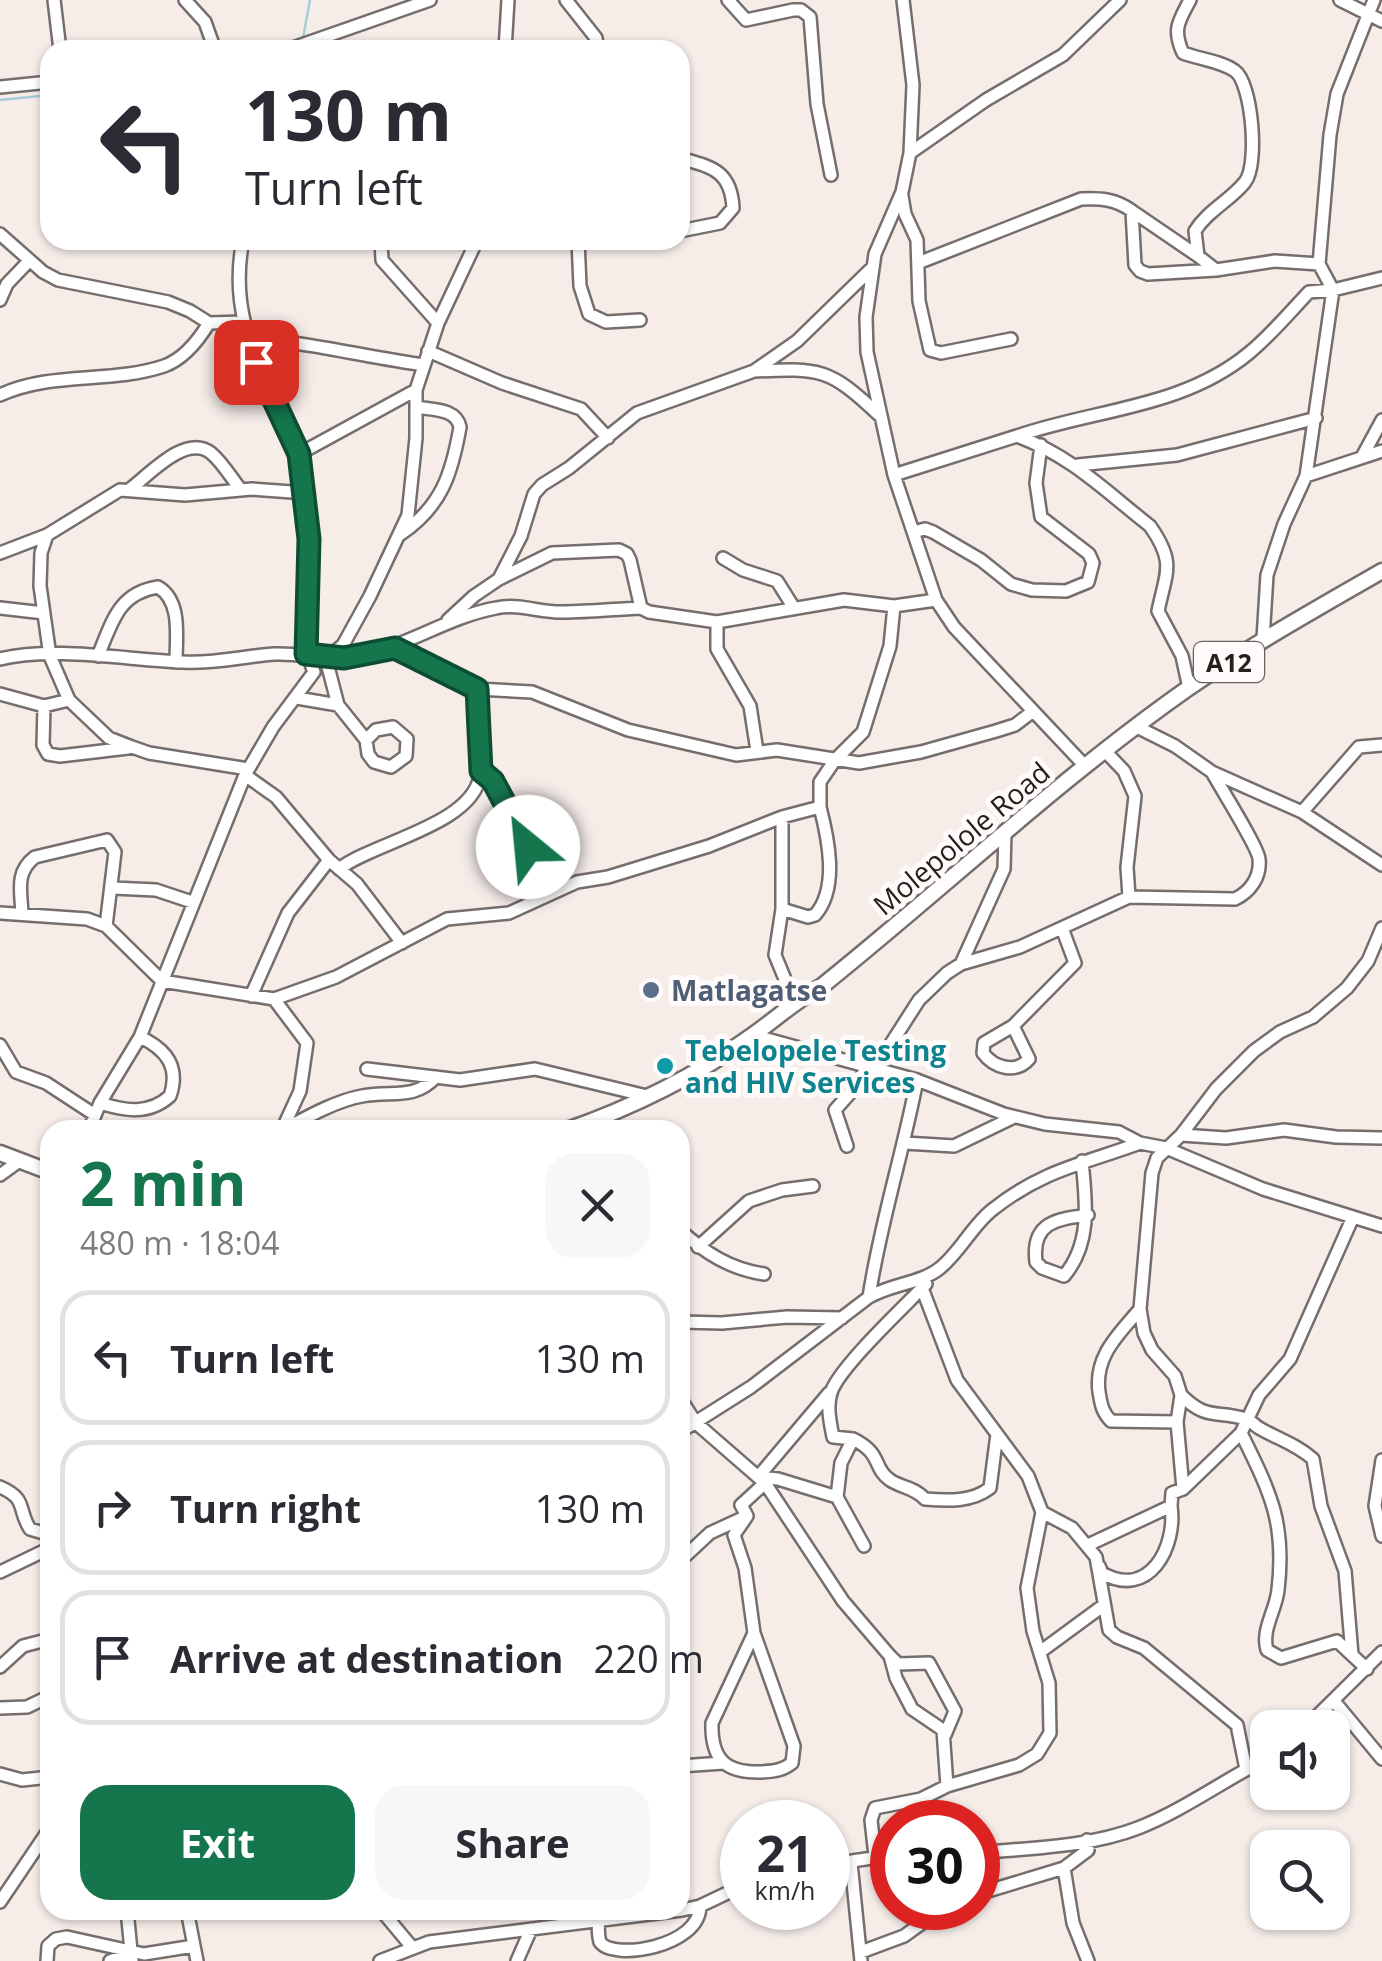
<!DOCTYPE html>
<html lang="en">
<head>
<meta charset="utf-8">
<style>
	:root { --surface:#fff; --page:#f7f7f7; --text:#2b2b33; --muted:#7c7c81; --line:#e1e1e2; --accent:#15764d }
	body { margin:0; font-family:"Open Sans",sans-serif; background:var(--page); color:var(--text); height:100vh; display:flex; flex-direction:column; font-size:38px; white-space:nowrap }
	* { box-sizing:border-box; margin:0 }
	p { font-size:32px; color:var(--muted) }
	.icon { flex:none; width:55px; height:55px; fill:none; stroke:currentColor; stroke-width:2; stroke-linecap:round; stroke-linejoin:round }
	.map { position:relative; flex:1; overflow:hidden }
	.side { position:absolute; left:40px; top:1120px; width:650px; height:800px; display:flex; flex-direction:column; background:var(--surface); border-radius:30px; box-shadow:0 2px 8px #0004 }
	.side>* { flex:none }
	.top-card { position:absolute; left:40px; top:40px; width:650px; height:210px; border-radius:30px; box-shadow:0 2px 8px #0004; background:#fff; color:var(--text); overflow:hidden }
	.tools { position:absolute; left:1250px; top:1710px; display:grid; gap:20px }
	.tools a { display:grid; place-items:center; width:100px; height:100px; border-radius:20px; background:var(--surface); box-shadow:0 2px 8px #0004; font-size:50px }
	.speed { position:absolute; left:720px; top:1800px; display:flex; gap:20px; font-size:50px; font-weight:700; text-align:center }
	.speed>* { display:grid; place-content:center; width:130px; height:130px; border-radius:50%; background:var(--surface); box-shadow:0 2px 8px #0004; line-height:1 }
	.speed small { font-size:25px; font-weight:400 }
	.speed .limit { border:15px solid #d22; background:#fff; color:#111 }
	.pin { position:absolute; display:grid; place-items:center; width:85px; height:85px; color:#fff; margin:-42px; border-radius:20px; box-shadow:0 5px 15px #0006 }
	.me { position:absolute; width:110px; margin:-55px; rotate:332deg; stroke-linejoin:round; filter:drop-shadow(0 0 8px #0008) }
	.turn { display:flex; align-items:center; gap:35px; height:210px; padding:0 40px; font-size:45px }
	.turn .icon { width:130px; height:130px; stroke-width:2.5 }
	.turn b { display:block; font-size:70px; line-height:85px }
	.round { display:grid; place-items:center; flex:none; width:105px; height:105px; border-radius:30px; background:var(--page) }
	.headline { display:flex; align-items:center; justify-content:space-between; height:170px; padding:0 40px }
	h1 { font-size:60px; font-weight:700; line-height:75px; color:var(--accent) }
	.primary-button { display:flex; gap:20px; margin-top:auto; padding:20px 40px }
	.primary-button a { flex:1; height:115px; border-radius:30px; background:var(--accent); color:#fff; font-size:40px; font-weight:700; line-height:115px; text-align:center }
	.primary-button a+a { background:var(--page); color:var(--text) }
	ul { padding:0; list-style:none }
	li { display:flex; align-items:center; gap:30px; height:135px; margin:0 20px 15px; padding:0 20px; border:5px solid var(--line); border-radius:30px }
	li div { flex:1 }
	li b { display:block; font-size:38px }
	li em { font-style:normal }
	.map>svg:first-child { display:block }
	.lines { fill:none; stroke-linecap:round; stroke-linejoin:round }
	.stream { stroke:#a6cdd9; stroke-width:2.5 }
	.minor-casing { stroke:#766e6c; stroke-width:16 }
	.major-casing { stroke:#766e6c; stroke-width:19 }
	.minor { stroke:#fff; stroke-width:11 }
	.major { stroke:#fff; stroke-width:14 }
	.route-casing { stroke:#0e4d32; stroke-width:25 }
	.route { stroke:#15764d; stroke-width:18 }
	.service-dot { fill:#5c6f8a; stroke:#fffbfa; stroke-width:4 }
	.culture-dot { fill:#0f9aa8; stroke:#fffbfa; stroke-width:4 }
	.labels { text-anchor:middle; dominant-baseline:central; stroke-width:10; stroke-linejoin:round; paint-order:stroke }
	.shield { fill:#fffbfa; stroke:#656260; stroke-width:2.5 }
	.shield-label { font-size:25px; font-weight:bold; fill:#23201e }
	.street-label { font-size:28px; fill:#23201e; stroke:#fffbfa }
	.service-label { font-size:28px; font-weight:bold; fill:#4e5e75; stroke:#fffbfa; text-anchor:start }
	.culture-label { font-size:28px; font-weight:bold; fill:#0d838f; stroke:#fffbfa; text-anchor:start }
</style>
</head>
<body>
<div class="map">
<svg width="1382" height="1961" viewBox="0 0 1382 1961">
	<rect width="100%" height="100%" fill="#f6ede9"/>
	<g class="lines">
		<path class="stream" d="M303,38l7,-38
			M0,100l50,-5"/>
		<defs>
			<path id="minor" d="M54,0l6,50
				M185,0l20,22 10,28
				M566,0l30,38 2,12
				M728,0l18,20 47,-10h8l9,7 7,87 14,71
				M903,0l10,85 -3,68 -8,39 -27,62 -9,63 1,35 27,123 42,125 18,27 131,139
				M1190,0c-11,21 -18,29 -7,53 16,6 38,8 52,18 17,12 24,94 10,111 -14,18 -38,29 -50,49l3,25 18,14
				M1340,0l42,21
				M1374,0l-37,94 -7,41 -11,129 14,26 49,-12
				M287,50l143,-50
				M505,50l3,-50
				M0,87l50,-5
				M910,153l76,-53 77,-45 57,-55
				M680,158c31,9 51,12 53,50l-13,15 -40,8
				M902,196l3,18 12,26 2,61 11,49 11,3 70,-14
				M1132,211l66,45
				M0,234l43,38 15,8 110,22 22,9 19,12 34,-1
				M381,240l1,20 56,63
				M578,240l2,46 9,28 17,8 34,-2
				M918,263l163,-64c19,-1 35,0 51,12l3,54 5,6 8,3 68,-4 59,-9 44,3
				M0,300l7,-16 22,-23
				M247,339c60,2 117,18 177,26
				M428,351l74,32 79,26 27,29
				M754,371c67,-3 75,-3 125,44
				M0,395c52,-24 110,-11 164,-29 20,-7 34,-25 45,-43
				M1017,436c78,-27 166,-28 232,-83 22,-18 41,-41 60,-61l24,-2 -27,186 -22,48 -17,51 -4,64
				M299,454l117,-64 22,-67 39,-83
				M1363,455l19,-35
				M1078,465l99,-10 139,-37
				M894,475l123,-39c56,21 87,54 133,90 26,37 16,46 8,85l24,45 7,32
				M1306,476l76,-25
				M130,489c19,-14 56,-56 81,-36 12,10 21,26 30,37
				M913,532l12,-3 8,3 48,28 30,24 21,6 34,1 22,-9 5,-19 -4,-9 -48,-37 -5,-34 5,-38
				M401,534c41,-28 51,-61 59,-107 -4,-19 -28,-17 -44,-20
				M0,553l47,-18
				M723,558l20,12 34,11 17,27
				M499,579l53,-26 67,-3 8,4 3,6 11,48
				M0,608l44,5
				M448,620l26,-24 25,-17 22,-43 13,-42 8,-9 27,-17 68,-55 117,-42 43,-30 75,-73
				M717,622v27l33,57 7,45
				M395,648l82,41 55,3 96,38 108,25 41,-5 82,13 62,-11 75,-21 19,-6 17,-13
				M98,656c14,-33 20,-63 60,-69 24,14 18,50 18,75
				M0,659c53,-13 128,1 183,3 31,2 61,-6 92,-8 24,-1 45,5 69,4 55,-5 98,-40 152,-50 23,-5 45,5 68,4 26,0 51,-3 77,-4l8,4 68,10 127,-22 50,6
				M0,694l44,12
				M297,698l41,7
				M69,700l-25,6 -1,39 5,9 12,2 68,-8
				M1137,727l38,19 37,26 90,40 80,53
				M366,740l10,-10 17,-3 14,12 -1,17 -15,11 -17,-5 -6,-8 -2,-14 -28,-35 -12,-46 17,-14 27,-49 38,-81 8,-77v-48
				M1105,751l19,20 11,25 -8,71 2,30 106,2c15,-7 26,-22 24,-40 -1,-12 -39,-72 -47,-87
				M248,769l-99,-16 -17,-6 -23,-9 -40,-38 -19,-44 -10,-70 1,-33 6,-18 73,-45 65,5 67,-6 54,4
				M481,771c35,29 50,82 65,124
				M245,775l31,22 53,63 28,24 45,59
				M1302,812l57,-65 23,-2
				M782,817v92l-7,46 19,46
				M339,869c35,-27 133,-44 141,-93 5,-27 -2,-59 -3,-87
				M113,888l43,2 36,12
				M782,909l26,8 7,-2c24,-27 13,-77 5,-108
				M0,913l87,6 19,7 56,55 112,18 62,-22 111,-58 62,-6 68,-31 31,-5 101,-31 73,-29 38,-10v-25l15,-22 28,-28 27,-86 4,-40 42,-6
				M22,914c-1,-23 -7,-42 13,-57l72,-17 8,12 -9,74
				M961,964l43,-95 1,-36
				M251,996l37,-83 41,-53
				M274,999l33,44 -7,48 -18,39
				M1013,1026l16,33c-13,15 -35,9 -46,-6l1,-10 29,-17 62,-63 -13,-35
				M752,1035l165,45 87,34 41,10 74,8 21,11 26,5 97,41 119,37
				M0,1045l16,27 30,11 49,32
				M876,1067l43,-67 28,-27 14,-9 59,-17 109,-50
				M367,1069l93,11 75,-11 112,27
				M100,1103c25,8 49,12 70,-7 10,-29 -4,-47 -30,-59
				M89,1130l11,-27 40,-66 105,-262 28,-48 41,-55c-18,-40 -2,-132 -9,-183 -13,-93 -83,-142 -62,-249
				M283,1130c24,-13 52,-29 79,-34 30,-6 51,5 74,-19
				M1181,1135l45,3 58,-8 52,7 46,1
				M905,1143l49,3 60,-29
				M847,1146l-12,-36 24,-27 8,-18
				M1082,1161c4,40 10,82 -18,115l-22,-8 -6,-6c-5,-40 21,-43 52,-47
				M0,1175l18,-13
				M680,1230c25,23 50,39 84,44
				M698,1247l51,-46 33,-11 31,-4
				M869,1297c11,-73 34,-144 48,-217
				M1140,1309c-21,25 -46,47 -41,83 2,12 3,20 12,29l66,1
				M680,1322l42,1 65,-6 55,1
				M1181,1395c26,26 35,15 65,24 6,2 7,5 13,9 19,11 37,16 54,31l8,47 24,65 7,84
				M680,1398l16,25 69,60 78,118 47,55 6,22 16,31 31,21 4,56
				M680,1432l71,-45 118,-90c20,-12 55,-15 71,-29 20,-16 32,-42 52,-58 50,-40 91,-46 148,-67
				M1241,1433c29,59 45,89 37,157 -2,20 -17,40 -11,60l14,8 56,-17 30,28
				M853,1439c30,15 19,28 37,41 12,8 24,7 35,19 23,2 47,3 65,-11l7,-54
				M1382,1460l-7,46 7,30
				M758,1477l71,-84
				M0,1487c28,12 17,22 30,42l20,6
				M1183,1489l-6,-67 4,-27 -6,-19 -23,-26 -8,-17 -4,-24 12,-136 5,-15 24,-23 35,-46 38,-38 26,-19 33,-15 34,-29 21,-27 14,-33
				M837,1497l4,-34 12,-24 -20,-2c-3,-15 -7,-32 -1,-47 11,-26 71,-82 94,-106
				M1171,1506l1,-13 11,-4 58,-56 18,-38 31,-36 63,-142
				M1042,1512l30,16 24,29 13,73 8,7 27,11 93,77 9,44
				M747,1516l-13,19 11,33 9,65 40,113 -2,17c-10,8 -19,8 -31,9 -36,1 -50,-13 -49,-49l42,-90
				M1088,1545l83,-39c6,41 -22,94 -69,67l-3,-7
				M680,1561l30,-28 37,-17 -6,-11 24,-22 -7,-6 20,2 59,18 27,49
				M0,1572l50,-24
				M1040,1652l64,-47
				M890,1656l8,8 31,-1 26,48 -10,24
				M0,1667l23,-21 27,-7
				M1334,1701l48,58
				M0,1708l27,-1 23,-11
				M1305,1728l77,-76
				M680,1766l43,-3
				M0,1774l22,6 28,-3
				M978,1853c51,-5 111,-6 160,-25 46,-18 86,-48 130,-70
				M875,1856l-4,-36 4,-12 46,-9 26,-13 72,-21 18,-11 13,-21 -1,-50 -16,-52 -6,-43 15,-76 -14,-36 -71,-96 -35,-92
				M851,1863l10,98
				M828,1864c22,-1 42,-8 64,-7
				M1064,1868l9,55 15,38
				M978,1894l86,-26 24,-18 -1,-10
				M0,1902l50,-74
				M127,1910l5,51
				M187,1910l10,51
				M381,1910l30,36
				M598,1910c1,10 -1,23 2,32 13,19 100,5 100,-36
				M861,1952l43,-16 39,-28
				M47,1961l1,-15 8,-7 11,-2 77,17 50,-8
				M110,1961l22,-8
				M380,1961l49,-19 253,-32 18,-4 42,-20
				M517,1961l14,-32"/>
			<path id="major" d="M567,1130c64,-22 131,-55 186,-95 24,-17 43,-35 69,-49 122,-98 237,-207 365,-297 63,-43 129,-80 195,-118
				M0,1153l50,19"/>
		</defs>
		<use href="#minor" class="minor-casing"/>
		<use href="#major" class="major-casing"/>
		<use href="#minor" class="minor"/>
		<use href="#major" class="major"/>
	</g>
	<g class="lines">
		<defs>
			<path id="route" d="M256,362l43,92 10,85 -3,115 38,4 51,-10 82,41 4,82 12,10 35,66"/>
		</defs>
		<use href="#route" class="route-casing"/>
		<use href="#route" class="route"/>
	</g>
	<circle class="service-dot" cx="651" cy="990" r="10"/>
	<circle class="culture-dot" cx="665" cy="1066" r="10"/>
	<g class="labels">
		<rect class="shield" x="1194" y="642" width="70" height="40" rx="8"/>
		<g class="shield-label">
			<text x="1229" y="662">A12</text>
		</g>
		<g class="street-label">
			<text transform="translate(961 838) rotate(-40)">Molepolole Road</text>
		</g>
		<g class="service-label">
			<text x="671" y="990">Matlagatse</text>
		</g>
		<g class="culture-label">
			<text x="685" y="1050">Tebelopele Testing<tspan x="685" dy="32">and HIV Services</tspan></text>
		</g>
	</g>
</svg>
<div class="tools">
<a><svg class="icon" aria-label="sound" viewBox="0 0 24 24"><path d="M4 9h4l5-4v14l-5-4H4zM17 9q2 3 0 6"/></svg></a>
<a><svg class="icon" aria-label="search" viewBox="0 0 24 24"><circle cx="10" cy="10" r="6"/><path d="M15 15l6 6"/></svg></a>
</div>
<div class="speed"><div>21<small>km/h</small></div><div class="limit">30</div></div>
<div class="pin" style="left:256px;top:362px;background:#d93025"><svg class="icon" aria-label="arrive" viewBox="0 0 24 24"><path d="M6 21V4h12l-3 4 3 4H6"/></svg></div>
<svg class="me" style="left:528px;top:847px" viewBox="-20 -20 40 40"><circle r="19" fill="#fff"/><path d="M0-13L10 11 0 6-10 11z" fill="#15764d"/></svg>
<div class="top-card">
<div class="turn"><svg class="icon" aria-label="left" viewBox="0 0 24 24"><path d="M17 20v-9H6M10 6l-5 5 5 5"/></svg><div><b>130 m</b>Turn left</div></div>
</div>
<section class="side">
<div class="headline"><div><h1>2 min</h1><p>480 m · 18:04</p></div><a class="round"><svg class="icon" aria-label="close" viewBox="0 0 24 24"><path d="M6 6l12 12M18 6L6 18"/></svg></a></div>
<ul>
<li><svg class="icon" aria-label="left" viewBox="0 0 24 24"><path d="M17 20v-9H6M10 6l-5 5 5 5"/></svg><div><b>Turn left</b></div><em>130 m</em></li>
<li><svg class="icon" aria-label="right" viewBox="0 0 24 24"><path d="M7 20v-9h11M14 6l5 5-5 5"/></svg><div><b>Turn right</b></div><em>130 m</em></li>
<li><svg class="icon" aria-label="arrive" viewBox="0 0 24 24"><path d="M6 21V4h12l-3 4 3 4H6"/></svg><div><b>Arrive at destination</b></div><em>220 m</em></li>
</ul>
<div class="primary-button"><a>Exit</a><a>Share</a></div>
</section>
</div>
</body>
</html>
